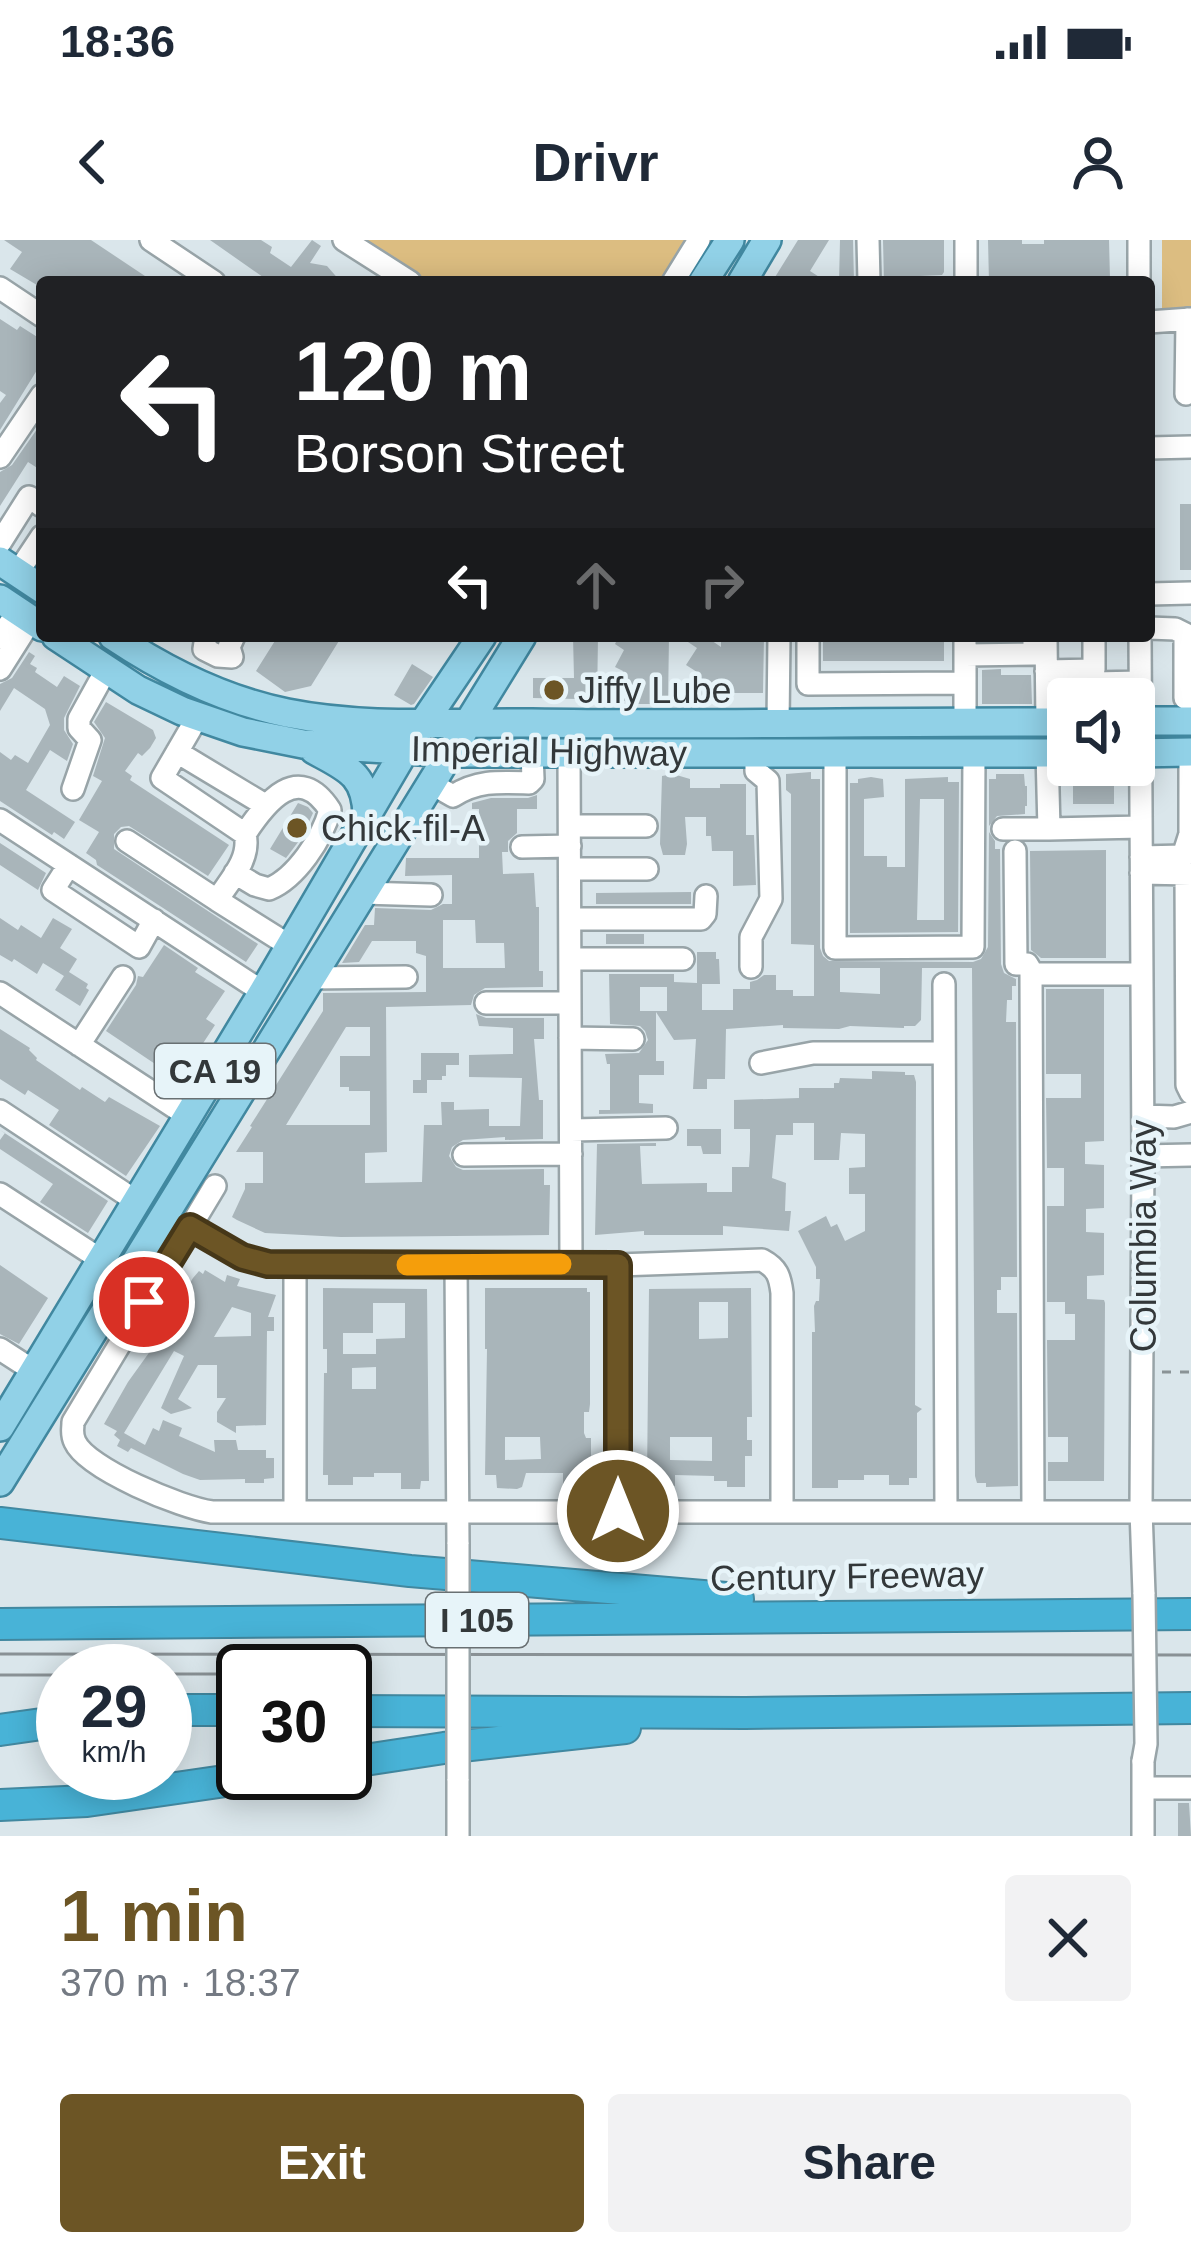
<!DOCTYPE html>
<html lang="en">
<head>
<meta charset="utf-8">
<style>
	:root { --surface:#fff; --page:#f2f2f3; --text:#1f2937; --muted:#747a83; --accent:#6c5525 }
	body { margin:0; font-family:Arial,sans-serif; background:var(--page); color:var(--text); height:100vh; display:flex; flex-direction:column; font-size:45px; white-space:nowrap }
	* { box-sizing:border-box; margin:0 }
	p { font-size:39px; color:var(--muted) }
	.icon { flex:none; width:66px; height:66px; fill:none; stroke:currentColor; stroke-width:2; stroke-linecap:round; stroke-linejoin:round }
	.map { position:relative; height:1596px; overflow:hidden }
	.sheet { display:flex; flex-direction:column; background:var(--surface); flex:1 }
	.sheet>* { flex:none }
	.banner { position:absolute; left:36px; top:36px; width:1119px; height:366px; border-radius:12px; box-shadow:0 6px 30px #0003; background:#202124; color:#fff; overflow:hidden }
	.controls { position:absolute; left:1047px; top:438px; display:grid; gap:24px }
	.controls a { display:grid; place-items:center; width:108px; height:108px; border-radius:12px; background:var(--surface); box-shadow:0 6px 30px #0003; font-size:60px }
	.speed { position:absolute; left:36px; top:1404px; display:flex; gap:24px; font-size:60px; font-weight:700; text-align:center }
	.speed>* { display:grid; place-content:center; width:156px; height:156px; border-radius:50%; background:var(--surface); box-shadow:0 6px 30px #0003; line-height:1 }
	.speed small { font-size:30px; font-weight:400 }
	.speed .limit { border:6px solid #111; border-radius:18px; background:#fff; color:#111 }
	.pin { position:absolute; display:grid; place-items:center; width:102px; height:102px; color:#fff; margin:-51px; border:6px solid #fff; border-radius:50%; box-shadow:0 3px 12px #0007 }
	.me { position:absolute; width:132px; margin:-66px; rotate:0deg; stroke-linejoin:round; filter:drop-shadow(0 0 9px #0008) }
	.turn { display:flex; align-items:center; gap:42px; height:252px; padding:0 60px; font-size:54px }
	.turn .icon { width:156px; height:156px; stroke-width:2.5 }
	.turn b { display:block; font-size:84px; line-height:102px }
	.lanes { display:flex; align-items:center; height:114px; padding:0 60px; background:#0003; justify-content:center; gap:60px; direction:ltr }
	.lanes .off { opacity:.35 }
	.round { display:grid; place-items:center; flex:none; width:126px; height:126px; border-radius:12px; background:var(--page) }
	.head { display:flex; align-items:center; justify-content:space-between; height:204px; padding:0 60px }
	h1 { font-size:72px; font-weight:800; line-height:90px; color:var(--accent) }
	.button { display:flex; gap:24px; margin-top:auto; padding:24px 60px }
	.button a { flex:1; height:138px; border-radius:12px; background:var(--accent); color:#fff; font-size:48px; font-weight:800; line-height:138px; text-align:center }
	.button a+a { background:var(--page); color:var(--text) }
	.status { display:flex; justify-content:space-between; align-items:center; height:84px; padding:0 60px; background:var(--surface); direction:ltr }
	.status svg { height:33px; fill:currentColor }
	header { display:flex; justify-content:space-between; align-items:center; height:156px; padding:0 60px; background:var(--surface); font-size:54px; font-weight:800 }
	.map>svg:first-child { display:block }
	.green { fill:#dcbd81 }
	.building { fill:#a9b5ba; fill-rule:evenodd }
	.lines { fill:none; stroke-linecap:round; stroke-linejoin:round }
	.minor-casing { stroke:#98a4a8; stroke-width:26 }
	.major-casing { stroke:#4188a0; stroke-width:32 }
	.highway-casing { stroke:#4188a0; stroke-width:34 }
	.path { stroke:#8a9396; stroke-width:3; stroke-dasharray:9 9; stroke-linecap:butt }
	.minor { stroke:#fff; stroke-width:21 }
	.major { stroke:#91d1e7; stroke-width:27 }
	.highway { stroke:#48b3d7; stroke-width:30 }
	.tram { stroke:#899195; stroke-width:3 }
	.minor-bridge-casing { stroke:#98a4a8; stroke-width:26; stroke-linecap:butt }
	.minor-bridge { stroke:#fff; stroke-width:21 }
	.route-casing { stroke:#463718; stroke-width:30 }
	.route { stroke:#6c5525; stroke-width:21 }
	.slow { stroke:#f59e0b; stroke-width:21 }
	.poi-dot { fill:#6c5525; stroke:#e7f4f9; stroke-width:4.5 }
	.labels { text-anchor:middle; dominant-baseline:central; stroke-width:9; stroke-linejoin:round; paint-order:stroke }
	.shield { fill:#e7f4f9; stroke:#697073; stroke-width:3 }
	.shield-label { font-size:33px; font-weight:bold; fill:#33383a }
	.poi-label { font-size:36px; fill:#33383a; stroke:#e7f4f9; text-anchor:start }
	.street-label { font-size:36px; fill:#33383a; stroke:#e7f4f9 }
</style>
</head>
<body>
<div class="status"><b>18:36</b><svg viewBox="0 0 49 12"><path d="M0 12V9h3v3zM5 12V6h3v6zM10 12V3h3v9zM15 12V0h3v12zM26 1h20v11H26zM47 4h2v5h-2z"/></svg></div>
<header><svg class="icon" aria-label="back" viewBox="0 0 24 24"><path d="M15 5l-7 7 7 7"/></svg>Drivr<svg class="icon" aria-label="person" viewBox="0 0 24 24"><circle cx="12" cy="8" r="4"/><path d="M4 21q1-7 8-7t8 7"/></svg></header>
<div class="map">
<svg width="1191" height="1596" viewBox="0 0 1191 1596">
	<rect width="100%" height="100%" fill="#dae6eb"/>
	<path class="green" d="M361,0h324l-26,42h-238l-59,-39z
		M1162,0h29v71h-29z"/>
	<path class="building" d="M4,0h87l63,42h-112v6l-32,-19 12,-17z
		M210,0h51l11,7 -2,6 21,14 21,-27 9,6 -11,17 17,3 14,16h-71z
		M798,0h31l-19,31 17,11h-55z
		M840,0h13l1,42h-15z
		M883,0h61v32l-2,3 -22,1v6h-36z
		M988,0h34v4h22v-4h65l1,39 -2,3h-23v-3l-96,3z
		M0,79l17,11 3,-4 22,14v22l-42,68v-27l6,-8 -6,-4z
		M42,182v49l-14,-9 -28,44v-34l12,-7z
		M1180,264h11v66h-11z
		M278,396h64l-31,50 -26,6 -29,-21z
		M573,396h25l-1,68h-20v-5l-44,-1v-20h41z
		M619,396h50l-1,68h-37l-10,-5 2,-4 -10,-5 10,-19 -8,-4 9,-17 -9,-6z
		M679,396h26l16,11v-11h43l-1,57h-45l-7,11 -25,-14 11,-18 -11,-7 11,-17z
		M823,396h121v25h-121z
		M29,412l6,4 -5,8 7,4 -2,4 22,15 7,-11 16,10 -16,32v12l9,14 -6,17 -17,-11 -24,40 49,32 -11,17 -10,-7 -2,3 -52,-34v-49l11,8 4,-5 13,8 22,-38 -5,-16 -31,-21 -14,23v-27l12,-6z
		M412,424l21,13 -19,27 -3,1 -17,-10z
		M1001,429v6h30l1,29h-50v-34z
		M106,462l47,28 3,8 -6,10 -8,8 -4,-3 -13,18 7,5 -2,4 99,65 -21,31 -79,-50 -8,1 -7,7v15l144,95 -12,18 -149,-97 -1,-5 -10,-7 13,-21 -20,-12 23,-39 -9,-5 12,-38 -11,-16z
		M811,532v7h9v169l3,8 6,5 144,1 8,-3 7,-12 1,-115 6,9v8h5l1,115 3,9 12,6v7h-4v14h-5l-1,22h10l1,255h-16v13h-4v23h20l1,173 -32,1v-4h-9l-2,-7 -3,-508h-50l-1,52 -6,6h-11v2l-54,-2 -11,3 -56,-1v-3l-57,4 -1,50h-18v10h-14l3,-50 -22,1 -18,-28v49h8v14h-25v28l14,1v9l-54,1v-4h11v-46h-3l-2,-10 34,-1 9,-13 -3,-9 -5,-5 -30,-2 -1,-50h65v8l23,1v-31h19v7h3l1,25h-18v26h31v-21h17v-7l7,-2 7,-5h12v15h17v6h21v-51l-23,-1v-150l-5,-4v-16zM840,728h40v26l-40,-2zM640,747h27v24h-27z
		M673,534l17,5v9h30v-4h26v51h8l2,50 -23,1v-35h-21l-1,-15h-5v-19h-21l2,27 -2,11h-22l-3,-11 2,-68z
		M996,534h28l1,12h2v20h-2v8l-28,2 -8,10v-47h7z
		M1073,534h33l8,8v22h-41z
		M871,537l12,2 1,18 -20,2v57h23v11h18v-88l43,-2v5h11l-1,150 -108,1v-150h8v-4zM920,559h24v121h-27z
		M537,555v14h-20v24l-9,8v11h-6l1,22 31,-1 2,34h3v64h4v16l-58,1 -11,7 -3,10 -85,2 1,145 -22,1v30l57,-1 2,-57h18l-1,-23h13v8l35,-1v17h31l2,-48 -53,-1v-22l44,-1v-26l-34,-2 -3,-12 10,4h58v21h-10l5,61h4v39l-38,1v-3l-42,3 -11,7 -3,9 7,11 7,3 81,-1v16h6l-1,50 -208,2 -76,-4 -28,-13 -5,-3 13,-28v-6h18v-31h-27l16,-25 -2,-1 73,-115v-18l103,-1v-36l-10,-3v-12h-44l-13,21 -17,1 23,-38h9l1,-17 56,2 12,-6h9v-29l-47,1 1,-18h73v-49h-7v-6l19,-5h37zM443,680h32l1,23h28l1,25h-62zM346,787h24v29h-30v31h9v4h21v34h-84z
		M298,563l10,4 5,6 -11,24 -16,21 -16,-9z
		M0,603l46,30 -8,17 -38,-25z
		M1106,610v108h-65l-10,-8 -1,-99z
		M691,652v12h-95v-11z
		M0,678l18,12 3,-5 20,13 12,-20 19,11 -12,19 17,11 -8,13 19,12 -2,4 3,2 -9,16 -25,-16 9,-14 -21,-13 -6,11 -23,-15 -2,3 -12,-7z
		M606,694h38v10h-38z
		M164,705l34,23 -3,4 30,19 -19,28 9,6 -36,55 -73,-49 30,-46 2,-9 5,1z
		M1046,749h58v152l-19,1v22l19,1v43l-18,1v23l18,1v42l-17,1v23l17,1 1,3 -1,178h-56v-19h20v-25h-20l-1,-97h28v-26h-10v-12h-18v-96h17v-38h-17l-1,-70h35v-24h-35z
		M0,789l30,19 -1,2 8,8 -1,2 44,30 2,-3 23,15 4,-5 51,29 -34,50 -77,-51 10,-15 -31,-20 -3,5 -25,-16z
		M421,813h38v12h-13v11h-4v4h-15v13h-14v-13h8z
		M872,831l33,1v3h9l2,7 -1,323 7,4 -5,4v65h-8v7h-20v-10h-25v5h-26v8h-26v-156h3l-1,-26 2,-5h3l1,-22h-4v-12l-18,-36 28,-15 5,11 6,-3 8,17 20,-10v-37h-16v-26l16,-1v-33l-24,-1 -2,27h-25v-37h-21v12h-17l-4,43 14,5 -1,28h6l-2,20 -66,-5v9h-79v-4l-49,4 2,-91 59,-1v3h-16l2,38 65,-1v9h25v-25h17l1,-16v-22h-16v-29l65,-2v-10h35v-5h5l1,-5 32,1z
		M687,889h34v25h-18l-2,-8h-14z
		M0,890l108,71 -20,32 -48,-31 13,-18 -53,-35v-9l5,-7z
		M0,1025l48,33 -29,46 -19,-10z
		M205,1030l20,12 2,-7 13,4 -3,7 39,9 -8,22h6v14h-7l-1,94 -30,1v7l-19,-11v-10l9,-14h-9v-33h-19l-20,34 14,9 -21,6 -10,-6 23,-52 -10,-5 -50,82 21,12 8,-17 6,3 4,-11 19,8 -3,8 36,16 -1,-12h22l2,10h28v8h8v20l-10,1v4h-19v-4l-45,1 -17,-6 -52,-26 -3,4 -11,-6 3,-6 -6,-5 3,-4 -13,-7 24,-42 28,-39 -2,-1 39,-64 6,-7 4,3zM232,1067l19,6v23l-37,1z
		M323,1048l104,1 2,192h-8l-1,8h-19v-16h-27v4h-21v8h-25v-10h-5l1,-102h3v-24h-4zM373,1063h32v35l-29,1v15h-33v-21h30zM376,1127v22h-24v-21z
		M485,1048h102v4h3v112l-1,8h-5v21l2,5h5v43l-11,2v5h-17v-15h-37l-4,14 -5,2 -20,-1 -1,-13h-11l2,-126h-2zM505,1197h35l1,22 -36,1z
		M751,1048l1,129h-5v23h5v16h-7v31h-18v-6h-13v-5l-39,-1v11l-19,-1 -1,-7h-8l2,-189zM699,1062h29v36l-29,1zM670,1197h42v24l-42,-1z
		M1178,1563h11l2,33h-13z"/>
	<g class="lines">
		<defs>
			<path id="minor" d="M151,0l63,42
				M344,0l66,42
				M868,0l1,42
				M966,0v42
				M673,42l26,-42
				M1139,42v-42
				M0,48l42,28
				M1149,82l42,-3
				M1186,154l1,-75
				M1149,208l42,-1
				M0,217l42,-62
				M0,303l29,-46 13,9
				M18,332l24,-36
				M1149,354l42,-1
				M1149,388l26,1 10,5v64h6
				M206,396l-2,13 14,7 14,1 -3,-10 5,-11
				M808,396v48l157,-1
				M965,396v86
				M1140,396l3,520 -2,354 3,84
				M1046,397l1,84
				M0,398l18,-27
				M965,415l69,-1v-18
				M0,429l31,-49
				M1046,431l48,-1v-34
				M1094,443l46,-1
				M198,476l-36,62 83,56
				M778,484l1,-88
				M177,512l88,53
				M1047,512l2,77 92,-2
				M569,513l2,511
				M835,513v195l138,-1 1,-194
				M432,544l21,12c25,-16 47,-14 76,-13l4,-4 -1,-26
				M73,549l17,-49 -11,-12v-9l27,-49
				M0,580l263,172
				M570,586h76
				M1003,589h46
				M127,601l90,59
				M522,607l48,-1
				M1015,611l1,113h11l6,10
				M1141,617l42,-1 7,-22v-82
				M69,625l-16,25 86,57 15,-27
				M570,629h77
				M235,633l20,12 14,4c27,-11 53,-50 61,-79 -32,-49 -64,-8 -85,24 6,25 -15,46 -28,66l73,46
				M1141,633l50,1
				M1186,634l1,211 4,8
				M362,653l69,2
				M570,679h131l4,-5 1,-18
				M570,719h113
				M751,727v-30l20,-38 -3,-118 -12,-10v-18
				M310,738l96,-1
				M944,744l2,527
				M0,753l188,123
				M486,763h84
				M570,798l63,1
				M79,805l44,-68
				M761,823l52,-10h131
				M0,871l136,90
				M1143,876l31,1 17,-5
				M571,890l95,-2
				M464,915l107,-1
				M1143,916l48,-1
				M215,946l-142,236c0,8 -2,12 2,20 12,27 107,66 137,70h979
				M0,954l100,65
				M190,987l52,30 25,6 351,2 144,-5c15,8 18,16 20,33v218
				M295,1025v247
				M456,1025l2,279
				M618,1025v246
				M0,1109l34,22
				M1033,1272l-2,-538h111
				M458,1539v57
				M1143,1548h48
				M1143,1596v-75"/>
			<path id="major" d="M703,42l27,-42
				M742,42l25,-42
				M0,321l42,28
				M0,359l42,28
				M56,396l82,54 44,21 61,21 60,12 149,9h616
				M113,396c54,36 110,64 174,77 80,16 163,9 245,10 178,3 357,-2 536,-1
				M1134,481h57
				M314,510c33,18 52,24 53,65
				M1134,513l57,-1
				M0,1187l263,-435 142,-242 77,-114
				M0,1242l522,-846"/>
			<path id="highway" d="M0,1283l410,48 328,28
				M0,1384l1191,-10
				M165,1470h78
				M345,1471l400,2 446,-5
				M0,1490l63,-9
				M345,1523l99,-15 181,-20
				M0,1565l87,-4 193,-28"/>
		</defs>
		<use href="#minor" class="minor-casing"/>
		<use href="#major" class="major-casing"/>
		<use href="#highway" class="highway-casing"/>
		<path class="path" d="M1162,1132h29"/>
		<use href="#minor" class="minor"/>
		<use href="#major" class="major"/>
		<use href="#highway" class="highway"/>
		<path class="tram" d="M0,1414l1191,1
			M165,1434h78
			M0,1435h63"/>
		<defs>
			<path id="minor-bridge" d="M458,1304v235
				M1143,1521l3,-17 -2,-150"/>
		</defs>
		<use href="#minor-bridge" class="minor-bridge-casing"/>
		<use href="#minor-bridge" class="minor-bridge"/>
	</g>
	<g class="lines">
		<defs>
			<path id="route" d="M144,1062l46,-75 52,30 26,7 350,1v246"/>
		</defs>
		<use href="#route" class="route-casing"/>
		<use href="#route" class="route"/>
		<path class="slow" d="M407,1025l154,-1"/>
	</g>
	<g class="poi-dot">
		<circle cx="554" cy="450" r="12"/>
		<circle cx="297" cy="588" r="12"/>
	</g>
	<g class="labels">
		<g class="shield">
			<rect x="155" y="804" width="120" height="54" rx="9"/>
			<rect x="426" y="1353" width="102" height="54" rx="9"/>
		</g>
		<g class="shield-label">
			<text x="215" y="831">CA 19</text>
			<text x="477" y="1380">I 105</text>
		</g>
		<g class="poi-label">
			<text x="578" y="450">Jiffy Lube</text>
			<text x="321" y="588">Chick-fil-A</text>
		</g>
		<g class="street-label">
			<text transform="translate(549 511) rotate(1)">Imperial Highway</text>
			<text transform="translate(1143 996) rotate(-90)">Columbia Way</text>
			<text transform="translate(847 1336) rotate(-1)">Century Freeway</text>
		</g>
	</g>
</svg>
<div class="controls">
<a><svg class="icon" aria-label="sound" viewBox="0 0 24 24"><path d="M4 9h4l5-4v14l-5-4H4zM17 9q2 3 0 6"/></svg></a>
</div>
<div class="speed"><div>29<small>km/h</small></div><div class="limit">30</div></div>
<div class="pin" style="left:144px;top:1062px;background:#d93025"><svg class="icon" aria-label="arrive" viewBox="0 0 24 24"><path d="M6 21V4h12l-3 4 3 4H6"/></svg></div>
<svg class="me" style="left:618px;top:1271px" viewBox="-20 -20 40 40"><circle r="17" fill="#6c5525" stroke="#fff" stroke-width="3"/><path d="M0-11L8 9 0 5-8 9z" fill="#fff"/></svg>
<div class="banner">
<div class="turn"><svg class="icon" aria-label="left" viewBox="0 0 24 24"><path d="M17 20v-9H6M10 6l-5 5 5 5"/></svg><div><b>120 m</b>Borson Street</div></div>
<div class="lanes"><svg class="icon" aria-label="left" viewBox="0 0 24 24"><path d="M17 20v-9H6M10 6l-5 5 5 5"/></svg><svg class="icon off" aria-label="ahead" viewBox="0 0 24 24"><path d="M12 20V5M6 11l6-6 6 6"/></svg><svg class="icon off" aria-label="right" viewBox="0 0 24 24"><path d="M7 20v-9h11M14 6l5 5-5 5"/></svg></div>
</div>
</div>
<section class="sheet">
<div class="head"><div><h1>1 min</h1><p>370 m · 18:37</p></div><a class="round"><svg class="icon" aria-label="close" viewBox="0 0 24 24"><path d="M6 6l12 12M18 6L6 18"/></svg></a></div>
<div class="button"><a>Exit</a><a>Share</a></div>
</section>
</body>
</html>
